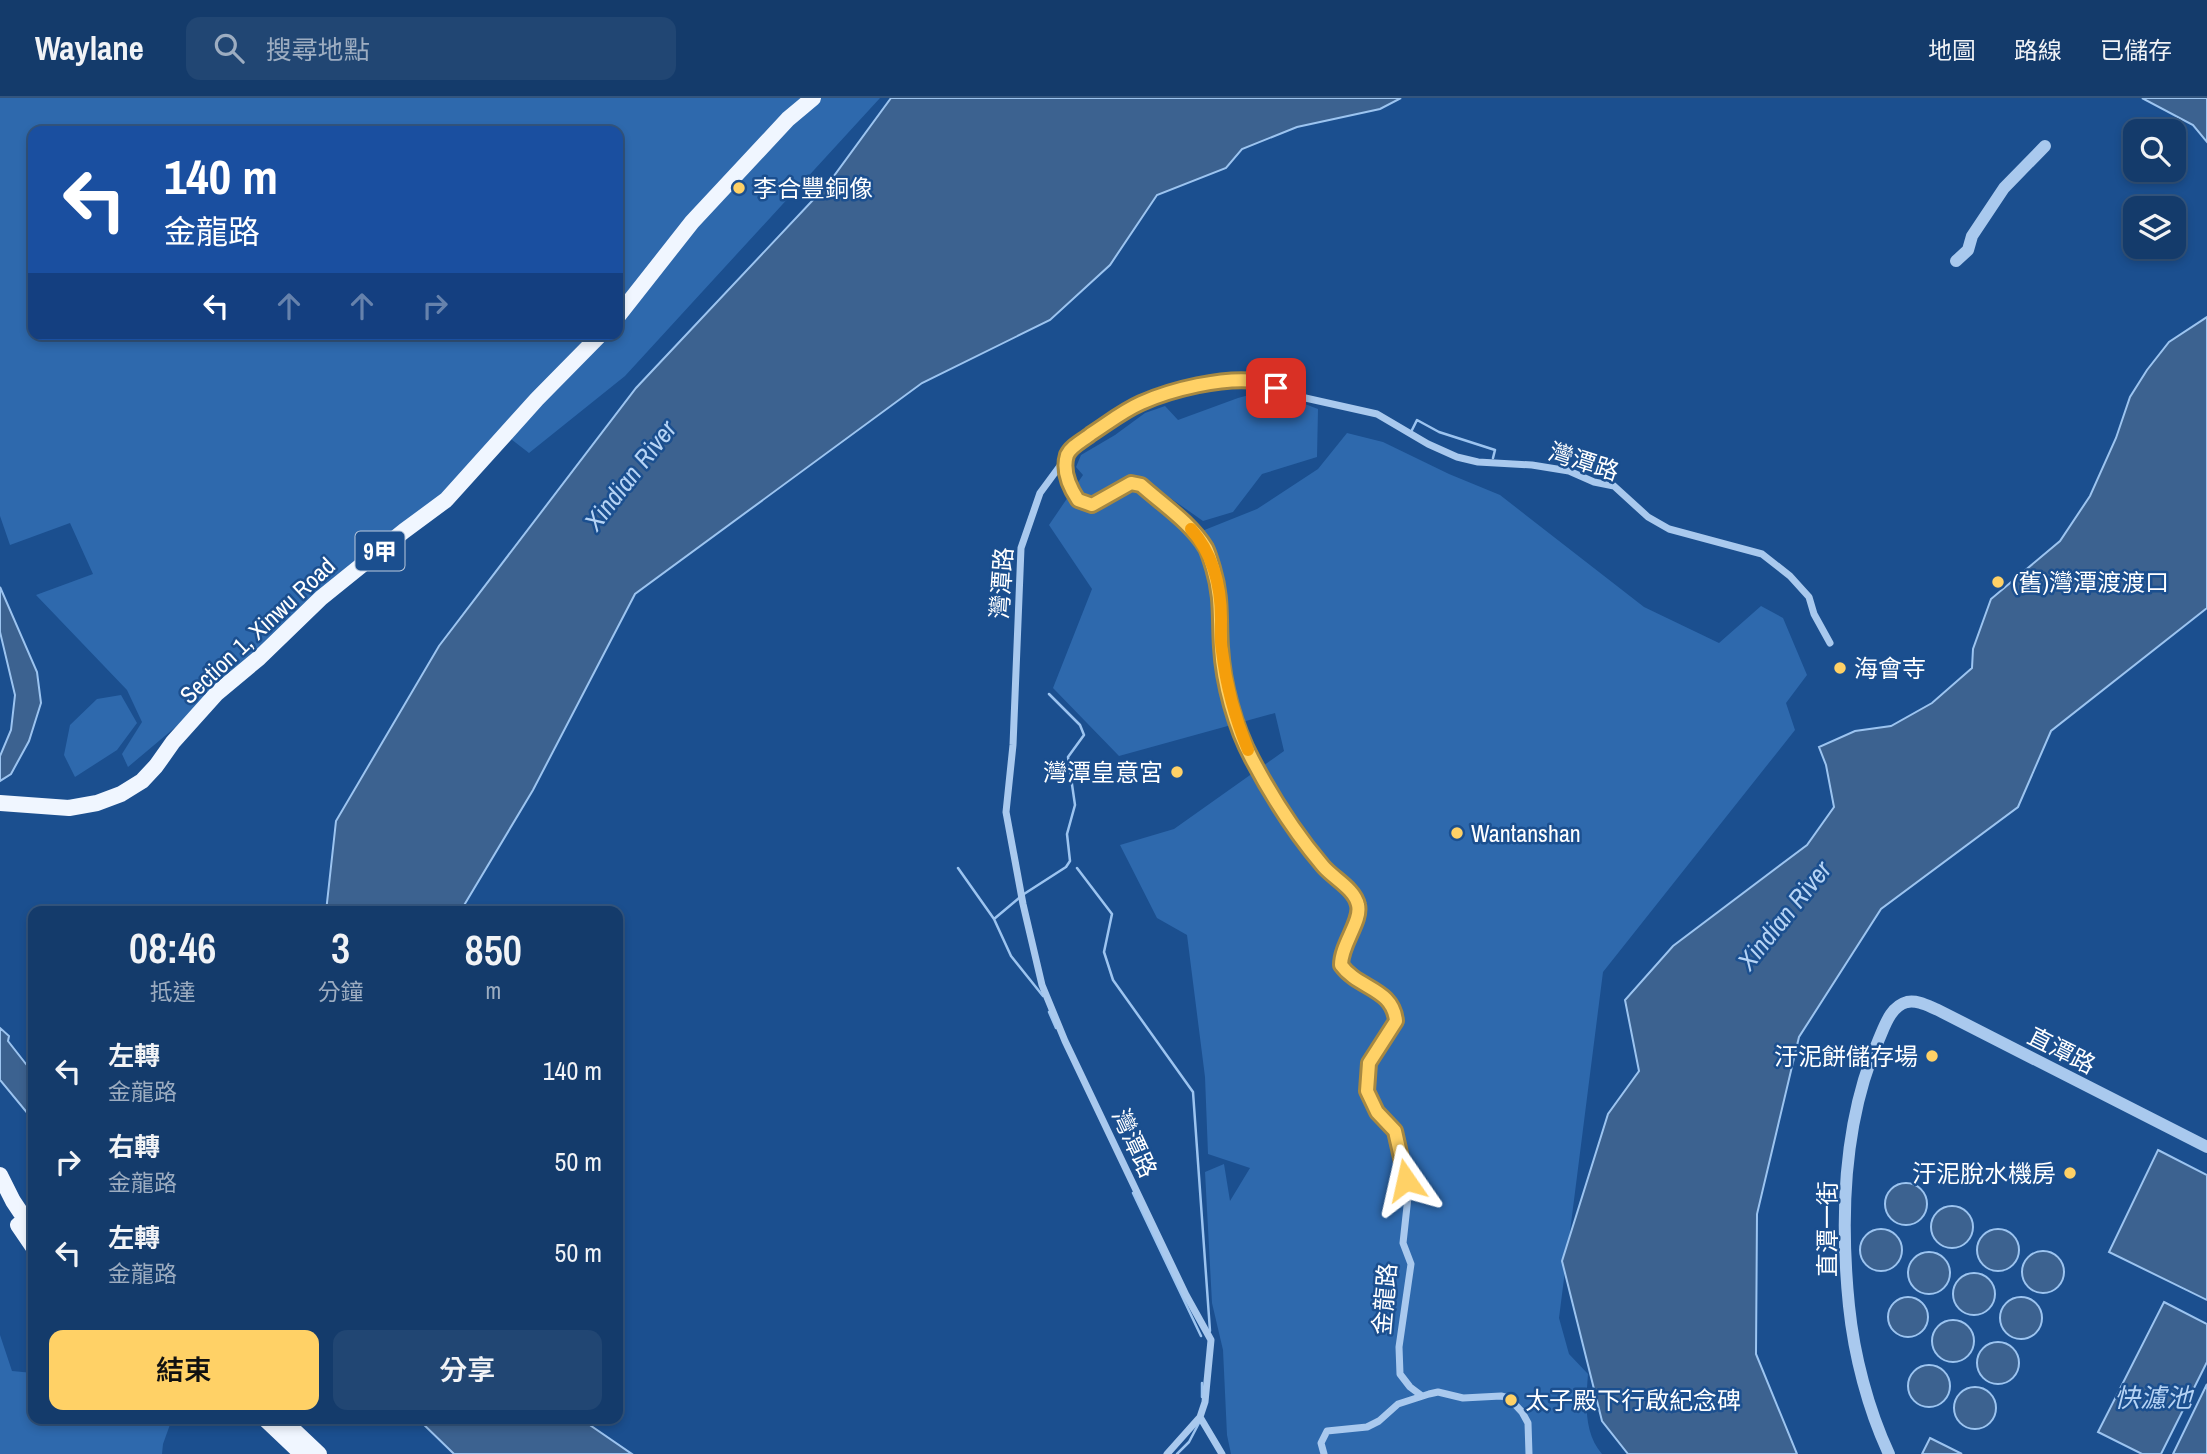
<!DOCTYPE html>
<html lang="zh-TW">
<head>
<meta charset="utf-8">
<style>
	:root { --surface:#143b6b; --page:#214673; --text:#f1f3f6; --muted:#9dadc1; --line:#33557e; --accent:#ffd166 }
	body { margin:0; font-family:"Archivo Narrow","Noto Sans TC",sans-serif; background:var(--page); color:var(--text); height:100vh; display:flex; flex-direction:column; font-size:26px; white-space:nowrap }
	* { box-sizing:border-box; margin:0 }
	p { font-size:23px; color:var(--muted) }
	.icon { flex:none; width:38px; height:38px; fill:none; stroke:currentColor; stroke-width:2; stroke-linecap:round; stroke-linejoin:round }
	.map { position:relative; flex:1; overflow:hidden }
	.details { position:absolute; left:28px; top:808px; width:595px; height:518px; display:flex; flex-direction:column; background:var(--surface); border-radius:14px; box-shadow:0 4px 10px #0003,0 0 0 2px var(--line) }
	.details>* { flex:none }
	.banner { position:absolute; left:28px; top:28px; width:595px; height:214px; border-radius:14px; box-shadow:0 4px 10px #0003,0 0 0 2px var(--line); background:#1a4fa0; color:#fff; overflow:hidden }
	.buttons { position:absolute; left:2123px; top:21px; display:grid; gap:14px }
	.buttons a { display:grid; place-items:center; width:63px; height:63px; border-radius:14px; background:var(--surface); box-shadow:0 4px 10px #0003,0 0 0 2px var(--line); font-size:35px }
	.pin { position:absolute; display:grid; place-items:center; width:60px; height:60px; color:#fff; margin:-30px; border-radius:14px; box-shadow:0 4px 10px #0006 }
	.me { position:absolute; width:77px; margin:-38px; rotate:349deg; stroke-linejoin:round; filter:drop-shadow(0 0 5px #0008) }
	.turn { display:flex; align-items:center; gap:24px; height:147px; padding:0 21px; font-size:32px }
	.turn .icon { width:91px; height:91px; stroke-width:2.5 }
	.turn b { display:block; font-size:49px; line-height:60px }
	.lanes { display:flex; align-items:center; height:66px; padding:0 21px; background:#0003; justify-content:center; gap:35px; direction:ltr }
	.lanes .off { opacity:.35 }
	.eta { display:flex; justify-content:space-evenly; align-items:center; height:119px; text-align:center }
	.eta b { font-size:42px; font-weight:600; line-height:49px }
	.primary-button { display:flex; gap:14px; margin-top:auto; padding:14px 21px }
	.primary-button a { flex:1; height:80px; border-radius:14px; background:var(--accent); color:#111; font-size:28px; font-weight:600; line-height:80px; text-align:center }
	.primary-button a+a { background:var(--page); color:var(--text) }
	ul { padding:0; list-style:none }
	li { display:flex; align-items:center; gap:21px; height:91px; padding:0 21px }
	li div { flex:1 }
	li b { display:block; font-size:26px }
	li em { font-style:normal }
	header { display:flex; align-items:center; gap:42px; box-sizing:border-box; height:98px; padding:0 35px; background:var(--surface); border-bottom:2px solid var(--line) }
	header strong { font-size:33px }
	nav { display:flex; gap:38px; margin-inline-start:auto; font-size:24px }
	.search { width:490px; height:63px; background:var(--page); display:flex; align-items:center; gap:18px; box-sizing:border-box; padding:0 24px; border-radius:14px; color:var(--muted); font-size:26px }
	.map>svg:first-child { display:block }
	.green { fill:#2e69ad; fill-rule:evenodd }
	.water { fill:#3c6290; stroke:#9cc4f0; stroke-width:2 }
	.lines { fill:none; stroke-linecap:round; stroke-linejoin:round }
	.stream { stroke:#9cc4f0; stroke-width:2.5 }
	.minor { stroke:#a9c9ee; stroke-width:7 }
	.tertiary { stroke:#a9c9ee; stroke-width:12 }
	.primary { stroke:#f0f6ff; stroke-width:16 }
	.route-casing { stroke:#a68842; stroke-width:18 }
	.route { stroke:#ffd166; stroke-width:12 }
	.slow { stroke:#f59e0b; stroke-width:12 }
	.poi-dot { fill:#ffd166; stroke:#1b4f8f; stroke-width:2.5 }
	.labels { text-anchor:middle; dominant-baseline:central; stroke-width:5; stroke-linejoin:round; paint-order:stroke }
	.shield { fill:#1b4f8f; stroke:#bbcadd; stroke-width:2 }
	.shield-label { font-size:23px; font-weight:bold; fill:#fff }
	.poi-label { font-size:24px; fill:#fff; stroke:#1b4f8f; text-anchor:start }
	.street-label { font-size:24px; fill:#fff; stroke:#1b4f8f }
	.water-label { font-size:26px; font-style:italic; fill:#b5d3f5; stroke:#1b4f8f }
</style>
</head>
<body>
<header>
<strong>Waylane</strong>
<div class="search"><svg class="icon" aria-label="search" viewBox="0 0 24 24"><circle cx="10" cy="10" r="6"/><path d="M15 15l6 6"/></svg>搜尋地點</div>
<nav><a>地圖</a><a>路線</a><a>已儲存</a></nav>
</header>
<div class="map">
<svg width="2207" height="1356" viewBox="0 0 2207 1356">
	<rect width="100%" height="100%" fill="#1b4f8f"/>
	<path class="green" d="M0,0h880l-255,278 -96,77 -27,-21 -63,74 -311,261 -6,-13 20,-32 -15,-32 -91,-95 57,-21 -23,-51 -60,22 -10,-29zM33,33h585v203h-585z
		M1268,292l50,19 -1,48 -55,17 -29,38 -30,9 -64,-45 -17,5 29,7 51,43 55,-22 61,-40 29,-36 36,9 66,32 51,21 144,112 75,36 42,-37 22,12 24,57 -21,28 9,27 -192,242 -44,346 10,36 19,20c-2,27 -5,58 14,80h-371l-4,-19 -4,-85 -11,-47 -7,-131 19,-8 6,37 20,-33 -42,-14 -3,-77 -18,-142 -30,-17 -37,-73 54,-16 110,-78 -9,-38 -156,43 -66,-68 39,-99 -43,-64 34,-50 -7,-8 5,-12 34,-20 30,-22 20,-7 13,14 60,-22z
		M121,597l16,28 -20,27 -42,27 -11,-22 6,-30 27,-26z
		M0,1237l12,36 21,2v46h139l-9,25 -1,10h-162z"/>
	<path class="water" d="M891,0h510l-21,11 -83,18 -55,22 -16,19 -69,27 -47,70 -60,55 -128,63 -287,211 -102,196 -73,122h-134l10,-91 103,-175 197,-258 192,-204z
		M2142,0h65v44l-14,-17z
		M2207,219v291l-156,123 -33,76 -137,102 -82,128 -42,177 -1,140 41,100h-169l-26,-33 -40,-160 46,-147 31,-43 -14,-71 48,-54 134,-101 27,-38 -8,-42 -7,-18 36,-16 36,-5 41,-23 40,-35 1,-19 18,-50 69,-58 30,-45 26,-58 14,-41 17,-27 22,-28z
		M0,489l37,85 4,31 -12,38 -18,33 -11,7v-25l11,-26 4,-35 -15,-63z
		M0,930l9,8 -1,5 25,32v47l-33,-40z
		M2158,1052l49,25v125l-98,-48z
		M1885 1106a21 21 0 1 1 42 0a21 21 0 1 1-42 0Z
		M1931 1129a21 21 0 1 1 42 0a21 21 0 1 1-42 0Z
		M1860 1152a21 21 0 1 1 42 0a21 21 0 1 1-42 0Z
		M1977 1152a21 21 0 1 1 42 0a21 21 0 1 1-42 0Z
		M2022 1174a21 21 0 1 1 42 0a21 21 0 1 1-42 0Z
		M1908 1175a21 21 0 1 1 42 0a21 21 0 1 1-42 0Z
		M1953 1196a21 21 0 1 1 42 0a21 21 0 1 1-42 0Z
		M2000 1220a21 21 0 1 1 42 0a21 21 0 1 1-42 0Z
		M1888 1219a20 20 0 1 1 40 0a20 20 0 1 1-40 0Z
		M2164,1204l43,22v38l-46,92h-19l-44,-22z
		M1932 1243a21 21 0 1 1 42 0a21 21 0 1 1-42 0Z
		M1977 1265a21 21 0 1 1 42 0a21 21 0 1 1-42 0Z
		M1908 1288a21 21 0 1 1 42 0a21 21 0 1 1-42 0Z
		M2207,1286v70h-34z
		M1954 1310a21 21 0 1 1 42 0a21 21 0 1 1-42 0Z
		M418,1321h163l51,35h-178z
		M1930,1340l32,16h-40z"/>
	<g class="lines">
		<path class="stream" d="M1412,332l5,-10 22,12 56,18 -2,8
			M958,770l36,51 17,37 32,40
			M1077,770l35,46 -8,38 9,28 80,112 17,239
			M1024,796l42,-27 4,-6 -3,-27 8,-29 -7,-48 16,-22 -4,-10 -31,-31
			M994,821l25,-21
			M1049,914l7,16
			M1133,1095l68,143
			M1202,1299v-14
			M1177,1356l12,-12 11,-21"/>
		<path class="minor" d="M1067,357c-1,19 1,30 11,45l14,5 39,-22 10,2c22,19 50,38 65,63 18,30 13,67 15,99 2,37 14,80 31,113 21,37 43,73 71,106 10,12 32,23 35,39 3,16 -17,39 -17,60 17,24 51,23 55,56l-27,42 -2,28 10,21 18,19 9,33 4,33 -5,46 8,21 -12,83 1,27 10,13 12,9
			M1200,1319l22,37
			M1167,1356l33,-37 5,-15 6,-62 -25,-45 -121,-254 -23,-56 -19,-81 -17,-92 7,-67 8,-197 19,-55 28,-38 10,-12 34,-25 31,-16 63,-18 28,-4 24,1 34,14 85,19 51,30 29,13 21,5 54,3 37,6 25,11 20,4 34,31 21,12 93,25 28,22 19,21 5,17 16,29
			M1324,1356l-3,-11 6,-12 40,-4 12,-6 19,-17 31,-10 9,-2 25,6 38,-2 8,2 13,14 6,11 1,31"/>
		<path class="tertiary" d="M1956,163l12,-11 4,-14 32,-48 41,-42
			M1889,1356c-21,-45 -35,-99 -40,-148 -9,-89 -6,-185 30,-267 6,-14 12,-33 28,-37 11,-2 21,4 31,8l269,137"/>
		<path class="primary" d="M618,218l74,-94 96,-103 25,-21
			M0,705l69,5 28,-5 24,-9 21,-13 14,-15 17,-24 44,-49 42,-35 62,-60 83,-67 42,-31 91,-101 64,-65
			M0,1077l13,26 20,30
			M18,1127l15,22
			M265,1321l37,35
			M282,1321l37,35"/>
	</g>
	<g class="lines">
		<defs>
			<path id="route" d="M1276,290c-6,-3 -13,-7 -20,-7 -33,-4 -84,8 -115,22 -18,8 -33,20 -50,31 -7,6 -20,12 -24,21 -5,16 3,33 11,45l14,5 39,-22 10,2c21,19 50,38 65,63 3,6 5,14 7,20 9,30 6,49 8,79 2,37 14,80 31,112 20,38 43,74 71,107 10,12 32,23 35,39 4,16 -17,39 -17,60 17,24 52,23 55,56l-27,42 -2,28 10,21 18,19 11,49"/>
		</defs>
		<use href="#route" class="route-casing"/>
		<use href="#route" class="route"/>
		<path class="slow" d="M1191,431c22,25 30,57 30,90 0,11 -1,22 1,32 4,35 13,67 26,99"/>
	</g>
	<g class="poi-dot">
		<circle cx="739" cy="90" r="7"/>
		<circle cx="1998" cy="484" r="7"/>
		<circle cx="1840" cy="570" r="7"/>
		<circle cx="1177" cy="674" r="7"/>
		<circle cx="1457" cy="735" r="7"/>
		<circle cx="1932" cy="958" r="7"/>
		<circle cx="2070" cy="1075" r="7"/>
		<circle cx="1511" cy="1302" r="7"/>
	</g>
	<g class="labels">
		<rect class="shield" x="355.5" y="433.5" width="49" height="39" rx="5"/>
		<g class="shield-label">
			<text x="380" y="453">9甲</text>
		</g>
		<g class="poi-label">
			<text x="753" y="90">李合豐銅像</text>
			<text x="2012" y="484">(舊)灣潭渡渡口</text>
			<text x="1854" y="570">海會寺</text>
			<text x="1163" y="674" text-anchor="end">灣潭皇意宮</text>
			<text x="1471" y="735">Wantanshan</text>
			<text x="1918" y="958" text-anchor="end">汙泥餅儲存場</text>
			<text x="2056" y="1075" text-anchor="end">汙泥脫水機房</text>
			<text x="1525" y="1302">太子殿下行啟紀念碑</text>
		</g>
		<g class="street-label">
			<text transform="translate(1584 363) rotate(18)">灣潭路</text>
			<text transform="translate(1001 485) rotate(-86)">灣潭路</text>
			<text transform="translate(257 532) rotate(-43)">Section 1, Xinwu Road</text>
			<text transform="translate(2062 952) rotate(27)">直潭路</text>
			<text transform="translate(1135 1045) rotate(65)">灣潭路</text>
			<text transform="translate(1827 1131) rotate(-90)">直潭一街</text>
			<text transform="translate(1384 1201) rotate(-85)">金龍路</text>
		</g>
		<g class="water-label">
			<text transform="translate(630 377) rotate(-52)">Xindian River</text>
			<text transform="translate(1784 817) rotate(-51)">Xindian River</text>
			<text x="2153" y="1299">快濾池</text>
		</g>
	</g>
</svg>
<div class="buttons">
<a><svg class="icon" aria-label="search" viewBox="0 0 24 24"><circle cx="10" cy="10" r="6"/><path d="M15 15l6 6"/></svg></a>
<a><svg class="icon" aria-label="layers" viewBox="0 0 24 24"><path d="M12 4l9 5-9 5-9-5zM3 14l9 5 9-5"/></svg></a>
</div>
<div class="pin" style="left:1276px;top:290px;background:#d93025"><svg class="icon" aria-label="arrive" viewBox="0 0 24 24"><path d="M6 21V4h12l-3 4 3 4H6"/></svg></div>
<svg class="me" style="left:1406px;top:1082px" viewBox="-20 -20 40 40"><path d="M0-17L14 15 0 8-14 15z" fill="#ffd166" stroke="#fff" stroke-width="4"/></svg>
<div class="banner">
<div class="turn"><svg class="icon" aria-label="left" viewBox="0 0 24 24"><path d="M17 20v-9H6M10 6l-5 5 5 5"/></svg><div><b>140 m</b>金龍路</div></div>
<div class="lanes"><svg class="icon" aria-label="left" viewBox="0 0 24 24"><path d="M17 20v-9H6M10 6l-5 5 5 5"/></svg><svg class="icon off" aria-label="ahead" viewBox="0 0 24 24"><path d="M12 20V5M6 11l6-6 6 6"/></svg><svg class="icon off" aria-label="ahead" viewBox="0 0 24 24"><path d="M12 20V5M6 11l6-6 6 6"/></svg><svg class="icon off" aria-label="right" viewBox="0 0 24 24"><path d="M7 20v-9h11M14 6l5 5-5 5"/></svg></div>
</div>
<section class="details">
<div class="eta">
<div><b>08:46</b><p>抵達</p></div>
<div><b>3</b><p>分鐘</p></div>
<div><b>850</b><p>m</p></div>
</div>
<ul>
<li><svg class="icon" aria-label="left" viewBox="0 0 24 24"><path d="M17 20v-9H6M10 6l-5 5 5 5"/></svg><div><b>左轉</b><p>金龍路</p></div><em>140 m</em></li>
<li><svg class="icon" aria-label="right" viewBox="0 0 24 24"><path d="M7 20v-9h11M14 6l5 5-5 5"/></svg><div><b>右轉</b><p>金龍路</p></div><em>50 m</em></li>
<li><svg class="icon" aria-label="left" viewBox="0 0 24 24"><path d="M17 20v-9H6M10 6l-5 5 5 5"/></svg><div><b>左轉</b><p>金龍路</p></div><em>50 m</em></li>
</ul>
<div class="primary-button"><a>結束</a><a>分享</a></div>
</section>
</div>
</body>
</html>
